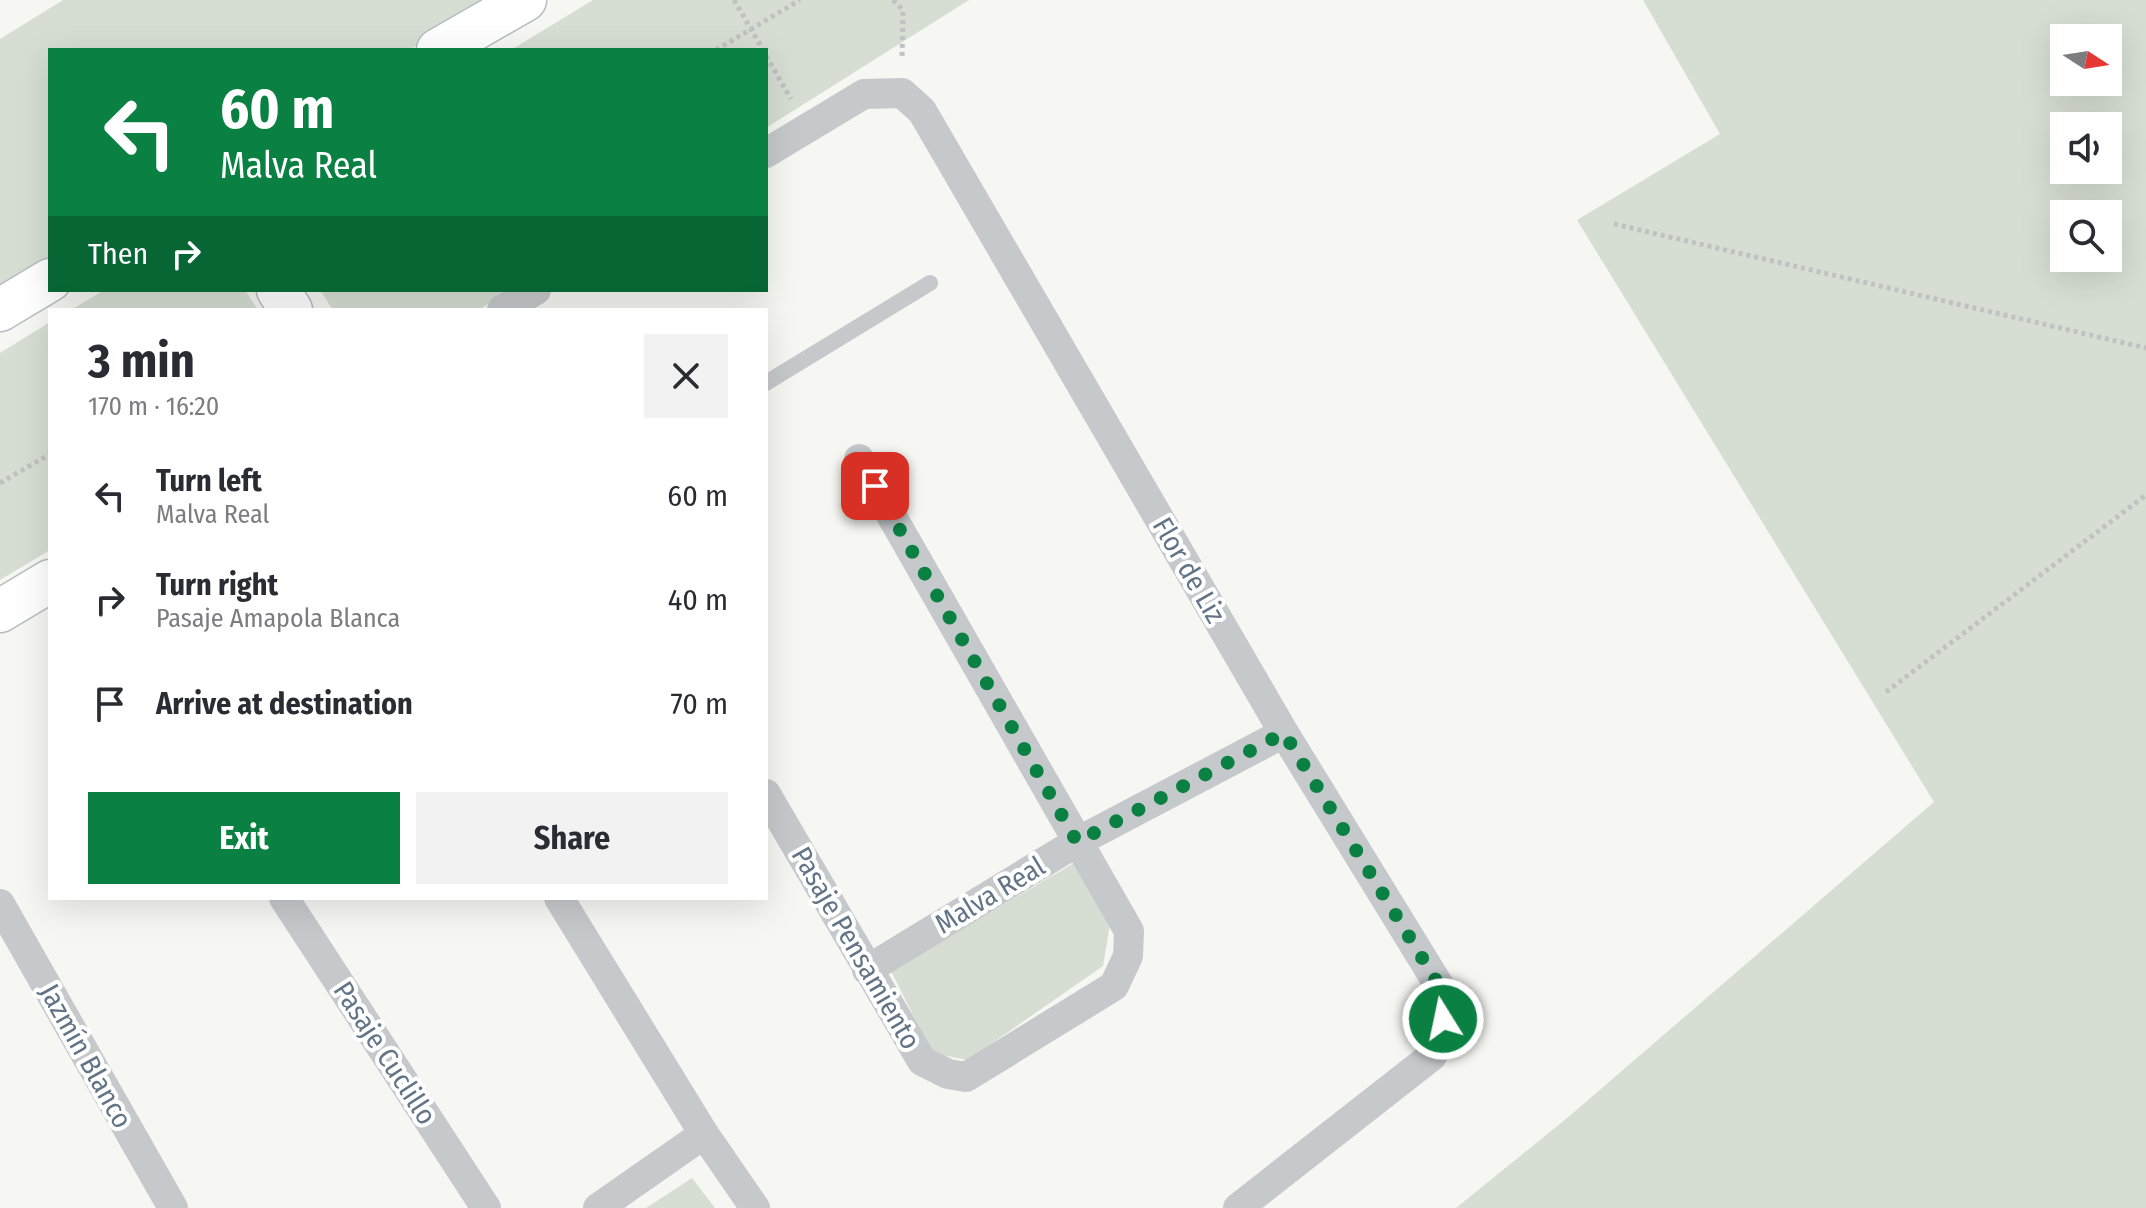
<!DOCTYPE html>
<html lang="en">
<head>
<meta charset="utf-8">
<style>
	:root { --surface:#fff; --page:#f2f2f3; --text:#2b2b33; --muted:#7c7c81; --accent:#0b8043 }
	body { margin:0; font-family:"Fira Sans Condensed",sans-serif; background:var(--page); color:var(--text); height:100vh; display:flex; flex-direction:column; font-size:30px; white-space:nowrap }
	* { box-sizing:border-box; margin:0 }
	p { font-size:26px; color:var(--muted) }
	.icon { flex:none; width:44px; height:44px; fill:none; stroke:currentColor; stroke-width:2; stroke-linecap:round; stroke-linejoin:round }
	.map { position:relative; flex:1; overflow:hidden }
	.panel { position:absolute; left:48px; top:308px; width:720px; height:592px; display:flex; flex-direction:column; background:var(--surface); border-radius:0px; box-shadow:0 8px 32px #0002 }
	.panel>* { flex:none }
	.top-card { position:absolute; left:48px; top:48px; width:720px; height:244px; border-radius:0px; box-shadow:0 8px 32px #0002; background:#0b8043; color:#fff; overflow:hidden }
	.needle { width:52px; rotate:102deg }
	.buttons { position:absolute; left:2050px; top:24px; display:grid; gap:16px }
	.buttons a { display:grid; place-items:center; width:72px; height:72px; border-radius:0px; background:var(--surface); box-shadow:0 8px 32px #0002; font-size:40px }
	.pin { position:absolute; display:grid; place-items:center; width:68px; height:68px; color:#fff; margin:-34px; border-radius:16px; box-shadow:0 4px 12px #0006 }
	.me { position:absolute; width:88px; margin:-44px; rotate:350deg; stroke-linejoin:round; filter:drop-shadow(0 0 6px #0008) }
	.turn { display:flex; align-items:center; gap:28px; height:168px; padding:0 40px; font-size:36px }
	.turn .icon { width:104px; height:104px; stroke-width:2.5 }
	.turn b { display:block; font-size:56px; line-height:68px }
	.then { display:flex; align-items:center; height:76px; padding:0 40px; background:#0003; gap:16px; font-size:30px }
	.round { display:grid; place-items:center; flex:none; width:84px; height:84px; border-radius:0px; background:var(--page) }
	.summary { display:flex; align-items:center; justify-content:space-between; height:136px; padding:0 40px }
	h1 { font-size:48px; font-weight:700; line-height:60px }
	.cta { display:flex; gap:16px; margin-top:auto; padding:16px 40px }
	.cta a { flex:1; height:92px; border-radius:0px; background:var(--accent); color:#fff; font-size:32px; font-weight:700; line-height:92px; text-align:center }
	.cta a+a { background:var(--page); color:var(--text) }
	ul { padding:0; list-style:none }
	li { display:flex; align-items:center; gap:24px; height:104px; padding:0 40px }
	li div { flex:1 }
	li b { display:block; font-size:30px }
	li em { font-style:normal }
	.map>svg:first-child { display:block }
	.green { fill:#d6ded3; fill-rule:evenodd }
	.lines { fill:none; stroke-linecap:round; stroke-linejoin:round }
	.secondary-casing { stroke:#b7bcc1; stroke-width:45 }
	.path { stroke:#bfc1c3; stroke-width:5; stroke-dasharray:4 4; stroke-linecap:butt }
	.lane { stroke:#c5c9cc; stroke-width:16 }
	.street { stroke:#c5c9cc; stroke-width:30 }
	.secondary { stroke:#fff; stroke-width:42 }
	.route { stroke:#0b8043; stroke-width:14; stroke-dasharray:0 25.2 }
	.labels { text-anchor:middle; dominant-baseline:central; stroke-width:8; stroke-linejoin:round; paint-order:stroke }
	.street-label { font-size:28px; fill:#637486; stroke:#fff }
</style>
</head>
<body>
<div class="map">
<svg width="2146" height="1208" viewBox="0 0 2146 1208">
	<rect width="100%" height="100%" fill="#f6f6f2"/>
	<path class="green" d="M63,0h432l-86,50h-359v209l-50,29v-249z
		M593,0h376l-203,128v-78h-255z
		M1643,0h503v1208h-690l110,-89 368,-317 -357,-582 143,-86zM2064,38h44v44h-44zM2064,126h44v44h-44zM2064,214h44v44h-44z
		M104,290h141l13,20h-187z
		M320,290h190l-32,20h-145z
		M50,322v228l-50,30v-227z
		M1079,860l31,65 -7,41 -135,94 -36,-7 -41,-82z
		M692,1178l23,30h-69z"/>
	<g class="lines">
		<defs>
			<path id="secondary" d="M438,50l87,-50
				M278,290l13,20
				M0,310l50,-30
				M0,611l50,-30"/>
		</defs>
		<use href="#secondary" class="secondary-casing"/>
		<path class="path" d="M734,0l29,50
			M893,0l10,10 -1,49
			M716,50l84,-50
			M766,56l25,43
			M1614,224l532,124
			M0,483l50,-29
			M1886,692l260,-197"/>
		<path class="lane" d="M766,383l164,-100"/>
		<path class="street" d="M766,153l98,-59 38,-1 20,18 362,622 156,254 3,32 -11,37 -194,152
			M502,310l34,-20
			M766,794l156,267 26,13 18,3 148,-91 14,-30 1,-25 -270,-472
			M284,898l202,310
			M559,898l145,236 51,74
			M0,904l173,304
			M867,970l210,-128 207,-109
			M598,1208l106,-74"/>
		<use href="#secondary" class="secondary"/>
	</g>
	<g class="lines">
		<path class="route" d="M875,486l202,356 207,-109 156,254 3,32"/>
	</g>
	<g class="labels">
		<g class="street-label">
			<text transform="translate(1189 570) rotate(60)">Flor de Liz</text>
			<text transform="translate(990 895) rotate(-31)">Malva Real</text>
			<text transform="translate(856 948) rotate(60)">Pasaje Pensamiento</text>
			<text transform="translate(385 1053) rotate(57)">Pasaje Cuclillo</text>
			<text transform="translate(86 1056) rotate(61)">Jazmín Blanco</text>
		</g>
	</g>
</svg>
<div class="buttons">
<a><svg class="needle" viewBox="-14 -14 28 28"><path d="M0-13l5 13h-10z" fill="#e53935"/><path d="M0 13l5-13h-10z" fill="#7c7c81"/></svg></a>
<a><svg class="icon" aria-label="sound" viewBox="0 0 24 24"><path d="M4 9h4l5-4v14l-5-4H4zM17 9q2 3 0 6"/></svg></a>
<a><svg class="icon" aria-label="search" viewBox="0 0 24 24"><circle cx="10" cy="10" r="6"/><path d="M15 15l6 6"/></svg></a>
</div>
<div class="pin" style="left:875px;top:486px;background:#d93025"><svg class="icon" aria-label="arrive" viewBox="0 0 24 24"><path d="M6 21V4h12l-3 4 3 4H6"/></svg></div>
<svg class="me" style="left:1443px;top:1019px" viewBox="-20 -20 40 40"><circle r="17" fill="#0b8043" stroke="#fff" stroke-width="3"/><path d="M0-11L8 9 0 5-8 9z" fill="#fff"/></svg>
<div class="top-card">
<div class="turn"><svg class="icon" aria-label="left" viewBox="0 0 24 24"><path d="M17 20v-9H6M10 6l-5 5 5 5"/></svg><div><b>60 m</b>Malva Real</div></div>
<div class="then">Then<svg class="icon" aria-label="right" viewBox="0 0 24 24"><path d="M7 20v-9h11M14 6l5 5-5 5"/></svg></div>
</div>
<section class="panel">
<div class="summary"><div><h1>3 min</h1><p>170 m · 16:20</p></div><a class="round"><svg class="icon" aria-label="close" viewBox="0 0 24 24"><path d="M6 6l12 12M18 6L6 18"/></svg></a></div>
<ul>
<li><svg class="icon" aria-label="left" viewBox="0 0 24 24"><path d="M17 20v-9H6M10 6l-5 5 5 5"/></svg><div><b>Turn left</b><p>Malva Real</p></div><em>60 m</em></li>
<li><svg class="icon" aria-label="right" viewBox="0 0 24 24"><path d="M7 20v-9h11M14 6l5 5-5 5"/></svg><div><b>Turn right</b><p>Pasaje Amapola Blanca</p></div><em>40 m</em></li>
<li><svg class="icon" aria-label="arrive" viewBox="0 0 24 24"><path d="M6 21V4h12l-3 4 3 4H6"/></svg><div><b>Arrive at destination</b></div><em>70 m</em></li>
</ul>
<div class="cta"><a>Exit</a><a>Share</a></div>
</section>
</div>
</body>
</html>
